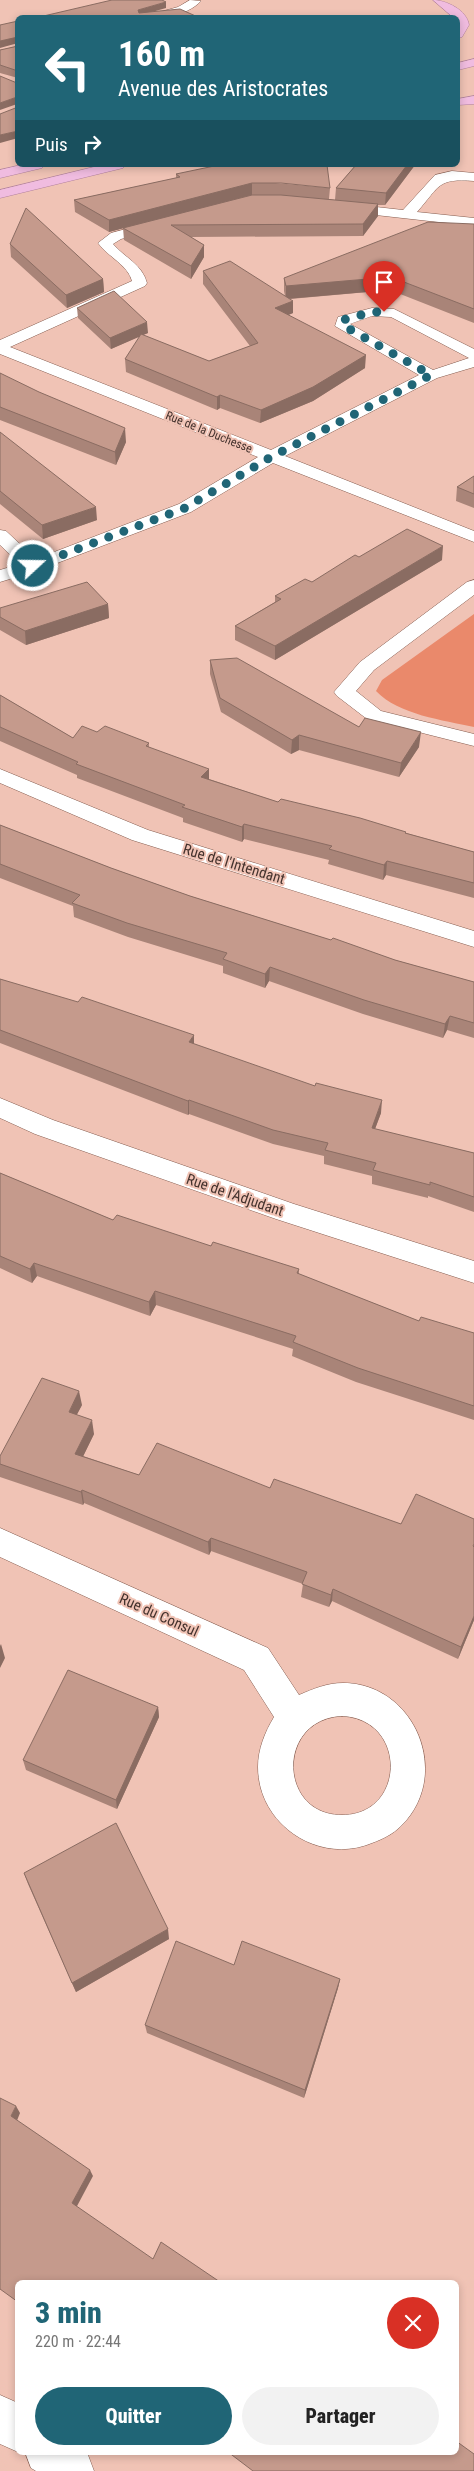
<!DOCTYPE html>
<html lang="fr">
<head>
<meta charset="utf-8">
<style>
	:root { --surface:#fff; --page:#f2f2f2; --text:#222; --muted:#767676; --accent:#206576 }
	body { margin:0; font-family:"Roboto Condensed",sans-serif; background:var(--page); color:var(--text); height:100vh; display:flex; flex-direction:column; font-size:19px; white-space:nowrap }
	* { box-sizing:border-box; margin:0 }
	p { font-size:16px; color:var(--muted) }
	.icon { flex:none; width:28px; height:28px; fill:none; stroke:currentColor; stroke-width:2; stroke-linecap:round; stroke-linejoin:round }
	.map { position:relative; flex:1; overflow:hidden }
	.drawer { position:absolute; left:15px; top:2280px; width:444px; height:175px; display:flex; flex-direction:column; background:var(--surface); border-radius:8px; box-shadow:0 2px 8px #0003 }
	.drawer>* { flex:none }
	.banner { position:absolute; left:15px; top:15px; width:445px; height:152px; border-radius:8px; box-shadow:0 2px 8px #0003; background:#206576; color:#fff; overflow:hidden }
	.pin { position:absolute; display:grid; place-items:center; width:42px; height:42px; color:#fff; margin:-51px -21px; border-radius:50% 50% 50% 0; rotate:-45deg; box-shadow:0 0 5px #0007 }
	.pin .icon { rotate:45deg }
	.me { position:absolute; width:55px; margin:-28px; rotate:69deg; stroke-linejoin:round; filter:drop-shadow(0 0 4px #0008) }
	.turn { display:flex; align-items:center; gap:18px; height:105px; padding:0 20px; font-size:22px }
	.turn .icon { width:65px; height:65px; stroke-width:2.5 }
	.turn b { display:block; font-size:35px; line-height:42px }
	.then { display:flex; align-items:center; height:48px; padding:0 20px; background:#0003; gap:10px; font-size:19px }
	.round { display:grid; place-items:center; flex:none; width:52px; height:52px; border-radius:26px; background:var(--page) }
	.head { display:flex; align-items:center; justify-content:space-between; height:85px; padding:0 20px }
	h1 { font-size:30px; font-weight:800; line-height:38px; color:var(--accent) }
	.cta { display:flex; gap:10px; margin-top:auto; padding:10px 20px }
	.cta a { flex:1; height:58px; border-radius:30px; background:var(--accent); color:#fff; font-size:20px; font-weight:800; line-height:58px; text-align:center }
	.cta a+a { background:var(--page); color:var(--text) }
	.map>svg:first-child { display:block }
	.green { fill:#ea896b }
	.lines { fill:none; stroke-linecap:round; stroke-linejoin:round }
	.minor-casing { stroke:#855d50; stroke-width:1 }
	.trunk-casing { stroke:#b1819d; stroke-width:1 }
	.minor { fill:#fff; fill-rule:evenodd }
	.trunk { fill:#f0bce0; fill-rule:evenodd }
	.wall { fill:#a98478 }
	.shaded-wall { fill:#8a6c62 }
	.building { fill:#c59a8c; stroke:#8a6c62 }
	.route { stroke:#206576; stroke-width:9; stroke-dasharray:0 16.2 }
	.labels { text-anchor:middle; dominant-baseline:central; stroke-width:4; stroke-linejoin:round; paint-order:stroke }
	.far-street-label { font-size:12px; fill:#44322d; stroke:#f0c3b5 }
	.street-label { font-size:15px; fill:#44322d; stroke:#f0c3b5 }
</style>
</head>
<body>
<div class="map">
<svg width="474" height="2471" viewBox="0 0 474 2471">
	<rect width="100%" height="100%" fill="#f0c3b5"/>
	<path class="green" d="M474,614v113c-31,-7 -75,-12 -98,-36l6,-11z"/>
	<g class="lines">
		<defs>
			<path id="minor" d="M190,0l11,1c-15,16 -42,17 -62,17l39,-11z
				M452,171l22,2v8c-37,-3 -34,5 -57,31l57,6v8l-134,-15 -7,-4 7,-4 63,7 32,-35z
				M160,220l7,4 -2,3 -44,12 -8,5c12,14 29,20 34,39l-2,3 -135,61 261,103 148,-75 -84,-49 3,-9 34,-9 22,1 80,40v18l-37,11 -152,78 189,75v11l-201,-79 -82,49 -152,58 -39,12v-12l20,-6 -20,-19v-15l6,1 30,28 143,-55 79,-47 -258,-103v-14l132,-59c-4,-16 -24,-24 -34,-38l13,-10zM372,316l19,1 78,41 -36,12 -83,-46z
				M474,580v15l-100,75 -18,21 25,20 93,23v12l-107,-27 -30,-23 -3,-4 26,-30 107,-80z
				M0,769l148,61 326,101v16l-342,-107 -132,-57z
				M0,1098l53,22 241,84 180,57v22l-198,-64 -241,-85 -35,-16z
				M0,1528l268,120 31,47c14,-6 28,-12 44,-12 72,0 110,92 58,143 -8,8 -18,13 -29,17 -53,22 -114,-18 -114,-76 0,-18 7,-35 16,-50l-30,-47 -244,-113zM342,1716c66,3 64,99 0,99 -64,0 -66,-96 0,-99z
				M0,2395l18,8v49l-18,-8z
				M25,2452h59l4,3 6,16h-58l-5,-3z"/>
			<path id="trunk" d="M433,0c13,0 34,10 36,25l-7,12 -4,1v-20h-4z
				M474,59v7l-16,4v-7z
				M474,96v8l-16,1v-6z
				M21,165h22l-1,3 -42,10v-8z
				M102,165h22l-1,3 -123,30v-8z"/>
		</defs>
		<use href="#minor" class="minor-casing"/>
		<use href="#trunk" class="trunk-casing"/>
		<use href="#minor" class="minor"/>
		<use href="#trunk" class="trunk"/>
	</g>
	<path class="wall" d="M18,46v32l-18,-5v-23z
		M356,165h59l-30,40h-7v11l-15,20 -172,1 13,8v12l-13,22 -67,-39 -1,-12 -14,4 -34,-20 -1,-12 102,-22v-4l154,14 -1,11 6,1 1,-12z
		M474,224v99l-84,-33 -100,9 3,14 -5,2 77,53 -52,33 -53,22 -40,-15 -3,2 -91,-38 -1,-13 15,-23 -29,13 -33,-31 -1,-10 71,25 -6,2 67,26 41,-15 -47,-62v-13l82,25 -1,-5v-13z
		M10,244l93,35 1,13 -37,16 -56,-51z
		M0,373l126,69 -10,23 -116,-45z
		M0,432l97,88 -54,19 -43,-35z
		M474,476v32l-18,-7 1,-14z
		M359,557l83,3 -167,100 -40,-20v-14l40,-24v-6l37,-14z
		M108,604l1,14 -83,27 -26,-15v-22z
		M210,660l149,67 60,20 -20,30 -100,-27 -8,4 -70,-42 -11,-38z
		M0,695l73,43 24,-6 52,11v4l60,32 69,23 128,31 68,19v46l-88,-23 -3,5 -55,-16 1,-4 -85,-21 -2,3 -59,-20v-4l-106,-40v-3l-77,-34z
		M0,825l111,43 79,28 205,64 79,22v56l-27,-8 -4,8 -80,-24 -94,-33 -4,7 -42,-15v-7l-95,-29 -54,-20 -1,-11 -73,-28z
		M0,979l194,65 187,69 -6,16 99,24v59l-46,-16v2l-56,-14v-8l-48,-12v-8l-51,-12 -84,-30 -1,1 -188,-72z
		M0,1173l113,47 186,49v5l120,47 55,12v87l-118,-38 -64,-26 1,-7 -137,-44 -6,11 -113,-40 -5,7 -32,-15z
		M82,1405l-6,10 18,19 -11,22 56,19 131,13 131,36 73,-5v101l-16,39 -126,-58 -3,6 -28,-10 2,-13 -92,-33 -2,4 -125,-52 -1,2 -83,-28v-21z
		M158,1707l1,10 -42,92 -91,-39 -3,-10z
		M24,1873l145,66 -93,53 -48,-108z
		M234,1965l106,14 -2,9 -34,110 -157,-65 -2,-8z"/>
	<path class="shaded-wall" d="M166,2v6l-28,8v-6z
		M17,36l1,7 -18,5v-7z
		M17,97v7l-17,6v-7z
		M18,131v7l-18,5v-8z
		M407,165h8l-30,40 1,-12z
		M252,183v12l-143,37v-12z
		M378,204v12l-15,20v-12z
		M204,245v12l-13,22v-13z
		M391,277l-1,13 -104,9v-13z
		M103,279l1,13 -37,16 -1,-13z
		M293,301v12l-19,8 1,-13z
		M147,322l1,11 -37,16 -1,-11z
		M366,355l-1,13 -52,33 -53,22 1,-13z
		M220,395v13l-3,2v-13z
		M125,428l1,14 -10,23 -1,-13z
		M96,507l1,13 -54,19 -1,-14z
		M443,546l-1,14 -167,100v-14z
		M108,604l1,14 -83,27 -1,-14z
		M421,732l-2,15 -20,30 2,-14z
		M299,735v15l-8,4 1,-14z
		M209,769v14l-8,-6z
		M244,824v15l-2,3v-15z
		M387,861l-1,14 -3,5 1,-15z
		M270,967l-1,14 -4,7v-14z
		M450,1016l-3,14 -4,8 2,-14z
		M194,1035v14l-5,-7z
		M189,1100v14l-1,1v-14z
		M382,1100l-1,13 -11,29 2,-14z
		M34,1263l3,13 -5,7 -2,-14z
		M155,1291l1,14 -6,11 -1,-14z
		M79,1391l3,14 -11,21 -2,-14z
		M92,1420l2,14 -16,33 -3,-13z
		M82,1490l2,13 -1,2 -2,-13z
		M211,1538v13l-2,4 -1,-13z
		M333,1589l-1,12 -3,6 2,-12z
		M474,1616v4l-16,39 3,-12z
		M1,1644l4,14 -5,10v-22z
		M158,1707l1,10 -42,92 -1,-9z
		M168,1929l1,10 -93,53 -4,-9z
		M340,1979l-2,9 -34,110 1,-8z
		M16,2106l4,7 -4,10 -5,-7z
		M90,2170l3,6 -17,32 -4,-5z"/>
	<path class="building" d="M112,0h50l4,2 -28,8 1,3 41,-4 20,9h-165z
		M18,21v16l-18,4v-16z
		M18,46v25l-18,-6v-15z
		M0,76l17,7 1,-1v16l-1,-1 -17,6z
		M18,107v24l-18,4v-21z
		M219,165h108l3,23 -49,-5h-29l-143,37 -35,-20 106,-23 -4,-3z
		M356,165h51l-21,28 -50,-5z
		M252,195h29l97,9 -15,20 -192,1 33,20 -13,21 -68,-38z
		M26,208l77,71 -37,16 -56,-51z
		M428,222l46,2v85l-83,-32 -105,9 -2,-8z
		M230,261l63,40 -18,7 91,47 -53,32 -52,23 -41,-15 -3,2 -92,-38 16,-25 68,27 49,-18 -55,-72z
		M114,291l33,31 -37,16 -33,-30z
		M0,373l39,19 86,36 -10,24 -115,-45z
		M0,432l96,75 -54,18 -42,-34z
		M474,476v18l-17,-7z
		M407,529l36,17 -168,100 -40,-20 46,-27 -6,-3 30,-17 7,3 43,-27 4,2z
		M87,582l21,22 -83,27 -25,-14v-9z
		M237,658l122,69 6,-9 56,14 -20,31 -102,-28 -7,5 -72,-42 -10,-38z
		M0,695l73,43 9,-12 15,6 8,-6 44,17 -3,3 63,23 -8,8 77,25 3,-3 79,19 46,14 -1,1 69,19v31l-87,-22 -3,4 -55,-16 3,-3 -88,-22 -2,3 -60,-20 3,-2 -109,-41 2,-2 -78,-35z
		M0,825l111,43 79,28 141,44 2,-2 62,22 79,22v41l-24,-7 -5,8 -81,-24 -94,-33 -5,7 -42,-15 4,-6 -100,-30 -55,-20 8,-8 -80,-31z
		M0,979l78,23 4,-5 112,38 -5,7 126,44 1,-3 66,17 -10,28 102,25v44l-44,-15v3l-57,-15 3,-7 -51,-13 3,-7 -55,-13 -84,-30 -1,1 -188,-71z
		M0,1173l113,47 4,-5 94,31 2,-4 86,27 -2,4 122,48 2,-4 53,16v73l-116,-38 -65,-26 3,-6 -141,-45 -6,11 -115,-39 -4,6 -30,-13z
		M42,1378l37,13 -10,21 23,8 -17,34 64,21 18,-32 113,45 4,-9 127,45 15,-30 58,25v25l-1,2 1,1v69l-13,31 -128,-58 -2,6 -29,-11 5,-12 -96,-34 -3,4 -126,-52 -1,2 -81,-28v-8z
		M68,1670l90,37 -42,93 -93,-40z
		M116,1823l52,106 -96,54 -48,-110z
		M176,1941l58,24 8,-24 98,38 -35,111 -160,-65z
		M0,2098l16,8 -5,10 79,54 -18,33 81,56 8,-17 59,40h-202v20l-18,-13z
		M456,2441l18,13v17h-221l-25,-19h228z"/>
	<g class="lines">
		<path class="route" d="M33,566l152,-58 86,-51 160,-82 -87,-49 -1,-6 29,-8h12"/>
	</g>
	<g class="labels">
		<g class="far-street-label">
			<text transform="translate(209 432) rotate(22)">Rue de la Duchesse</text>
		</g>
		<g class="street-label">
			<text transform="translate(234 864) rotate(17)">Rue de l'Intendant</text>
			<text transform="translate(235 1195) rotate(19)">Rue de l'Adjudant</text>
			<text transform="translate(159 1615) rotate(24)">Rue du Consul</text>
		</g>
	</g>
</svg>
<div class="pin" style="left:384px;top:312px;background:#d93025"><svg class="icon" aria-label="arrive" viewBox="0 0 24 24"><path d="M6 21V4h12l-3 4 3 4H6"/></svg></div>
<svg class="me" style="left:33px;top:566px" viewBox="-20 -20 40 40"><circle r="17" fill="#206576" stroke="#fff" stroke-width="3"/><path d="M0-11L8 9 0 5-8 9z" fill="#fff"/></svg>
<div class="banner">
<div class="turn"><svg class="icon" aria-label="left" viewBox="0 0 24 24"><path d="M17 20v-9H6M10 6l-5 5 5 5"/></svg><div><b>160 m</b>Avenue des Aristocrates</div></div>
<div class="then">Puis<svg class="icon" aria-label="right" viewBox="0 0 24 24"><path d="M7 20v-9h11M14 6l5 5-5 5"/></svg></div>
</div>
<section class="drawer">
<div class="head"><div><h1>3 min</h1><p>220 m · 22:44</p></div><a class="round" style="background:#d93025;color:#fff"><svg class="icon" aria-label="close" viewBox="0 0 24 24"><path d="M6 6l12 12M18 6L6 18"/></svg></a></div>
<div class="cta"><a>Quitter</a><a>Partager</a></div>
</section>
</div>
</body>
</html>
